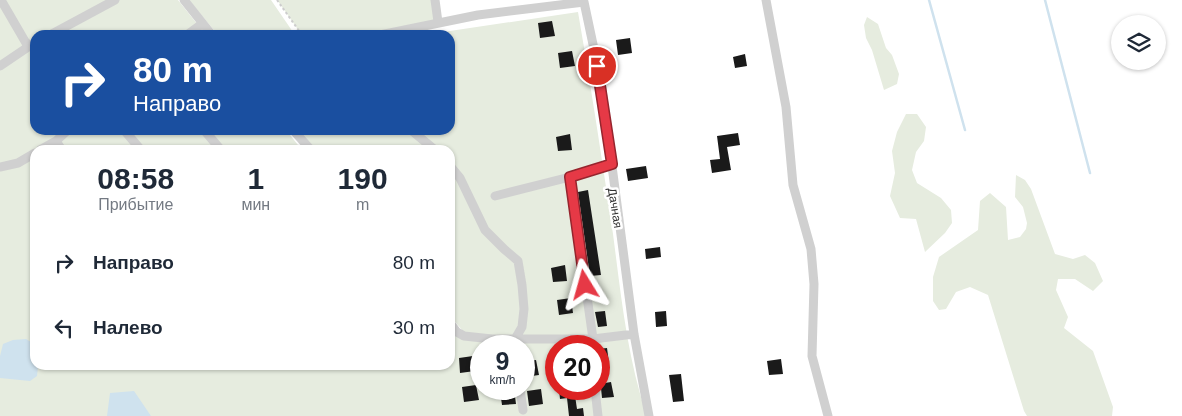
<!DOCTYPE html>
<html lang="ru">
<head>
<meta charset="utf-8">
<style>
	:root { --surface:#fff; --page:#f6f6f7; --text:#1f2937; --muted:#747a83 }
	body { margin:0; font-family:Helvetica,sans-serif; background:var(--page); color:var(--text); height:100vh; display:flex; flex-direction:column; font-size:19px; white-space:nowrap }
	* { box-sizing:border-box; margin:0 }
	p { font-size:16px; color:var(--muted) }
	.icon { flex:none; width:28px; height:28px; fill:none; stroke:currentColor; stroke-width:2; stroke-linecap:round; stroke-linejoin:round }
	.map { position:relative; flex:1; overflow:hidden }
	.details { position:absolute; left:30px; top:145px; width:425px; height:225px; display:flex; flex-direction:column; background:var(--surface); border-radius:15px; box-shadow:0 1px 4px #0004 }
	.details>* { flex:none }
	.guide { position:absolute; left:30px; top:30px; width:425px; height:105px; border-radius:15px; box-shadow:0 1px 4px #0004; background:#1a4fa0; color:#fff; overflow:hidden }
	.fabs { position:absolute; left:1111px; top:15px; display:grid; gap:10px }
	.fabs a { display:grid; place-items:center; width:55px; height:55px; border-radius:50%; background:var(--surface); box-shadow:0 1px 4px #0004; font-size:25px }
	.speed { position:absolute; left:470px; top:335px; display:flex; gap:10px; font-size:25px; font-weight:700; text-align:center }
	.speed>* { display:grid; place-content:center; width:65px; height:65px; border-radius:50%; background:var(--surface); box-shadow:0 1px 4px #0004; line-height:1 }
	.speed small { font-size:12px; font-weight:400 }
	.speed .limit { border:8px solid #d22; background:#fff; color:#111 }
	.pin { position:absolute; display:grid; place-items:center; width:42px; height:42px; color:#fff; margin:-21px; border:2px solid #fff; border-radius:50%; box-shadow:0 1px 5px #0007 }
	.me { position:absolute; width:55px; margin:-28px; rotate:352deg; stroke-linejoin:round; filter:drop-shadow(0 0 4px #0008) }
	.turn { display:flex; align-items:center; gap:18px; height:105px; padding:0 20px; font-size:22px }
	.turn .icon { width:65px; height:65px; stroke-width:2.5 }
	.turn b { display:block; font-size:35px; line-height:42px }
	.eta { display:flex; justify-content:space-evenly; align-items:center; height:85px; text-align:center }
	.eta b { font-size:30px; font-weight:700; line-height:35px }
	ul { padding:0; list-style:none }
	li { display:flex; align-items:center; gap:15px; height:65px; padding:0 20px }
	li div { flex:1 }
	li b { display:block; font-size:19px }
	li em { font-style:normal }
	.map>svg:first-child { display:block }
	.green { fill:#e6ecdf; fill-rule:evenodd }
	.water { fill:#cfe2ee }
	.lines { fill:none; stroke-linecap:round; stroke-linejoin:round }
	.stream { stroke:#cfe2ee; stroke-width:2.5 }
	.building { fill:#1a1a1a }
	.path { stroke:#cdcdcd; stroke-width:2; stroke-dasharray:2.5 2.5; stroke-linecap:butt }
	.minor { stroke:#d0d0d0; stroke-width:9 }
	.route-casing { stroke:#96252e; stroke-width:12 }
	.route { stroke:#e63946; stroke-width:9 }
	.labels { text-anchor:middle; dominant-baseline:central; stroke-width:5; stroke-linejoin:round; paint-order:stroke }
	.street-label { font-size:12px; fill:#333; stroke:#fff }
</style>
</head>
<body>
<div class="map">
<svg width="1182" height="416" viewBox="0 0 1182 416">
	<rect width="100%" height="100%" fill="#fff"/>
	<path class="green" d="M0,0h178l28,35h-171v95h251l16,20h-267v215h415v-37l13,3 -13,-15v-166h-135l-17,-20h152v-95h-27l155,-23c13,74 24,148 35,222 8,61 14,123 34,182h-647zM481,346h43v43h-43zM556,346h43v43h-43z
		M189,0h82l24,35h-77z
		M277,0h158l3,22 -58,13h-78z
		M867,17l11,7 8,24 6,7 7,19 -2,10 -13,6 -12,-40 -6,-12 -2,-13z
		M906,114h11l9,13 -2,14 -8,11 -4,18 5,13 24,15 10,12 1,13 -7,10 -20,19 -9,-33 -16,-1 -10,-22 5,-23 -3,-22 5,-19z
		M1016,175l9,5 6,9 24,65 18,5 12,-4 10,8 8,18 -10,10 -18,-12h-17l-2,11 12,27 -4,11 29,23 20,56 -1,9h-85l-3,-5 -36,-116 -18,-8 -14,5 -10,17 -7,1 -6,-9v-24l6,-20 39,-27 2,-29 10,-8 16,14 2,33 12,-3 6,-8 1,-6 -4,-16 -8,-10z"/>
	<path class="water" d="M26,339l8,5 1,21 3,1 -1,10 -7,5 -30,-3v-22l3,-12 10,-4z
		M134,391l17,25h-44l3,-23z"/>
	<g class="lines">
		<path class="stream" d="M929,0l36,130
			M1045,0l45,173"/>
	</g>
	<path class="building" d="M552,21l3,15 -15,2 -2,-15z
		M630,38l2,15 -14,2 -2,-15z
		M572,51l3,15 -15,2 -2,-15z
		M745,54l2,12 -12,2 -2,-11z
		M738,133l2,12 -13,2 4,23 -19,3 -2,-13 10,-1 -3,-23z
		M570,134l2,16 -14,1 -2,-14z
		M646,166l2,12 -20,3 -2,-12z
		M588,190l13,85 -11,1 -12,-84z
		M660,247l1,10 -15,2 -1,-10z
		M565,265l2,16 -14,1 -2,-14z
		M571,298l2,15 -14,2 -2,-15z
		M605,311l2,15 -9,1 -3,-15z
		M666,311l1,15 -11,1 -1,-15z
		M607,348l2,15 -10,1v-15z
		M473,356l2,15 -15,2 -1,-15z
		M781,359l2,15 -14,1 -2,-14z
		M536,360l3,15 -15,2v-15z
		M681,374l3,27 -11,1 -4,-27z
		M611,382l3,15 -12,1 -1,-10 -2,-4z
		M476,385l3,15 -15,2 -2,-15z
		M514,389l2,15 -14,1 -2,-14z
		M541,389l2,15 -14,2 -2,-15z
		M559,389h15l3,20 6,-1 1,8h-15l-2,-18 -7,1z"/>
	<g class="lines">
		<path class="path" d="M277,0l25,35"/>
		<path class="minor" d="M1,0l25,43 5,2 4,-2
			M184,0l28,35
			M435,0l3,22
			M766,0l20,107 7,78 18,64 3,35 -2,72 16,60
			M50,35l65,-35
			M187,35l15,-11
			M380,35l98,-20 106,-13 17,80 33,252 15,82
			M0,66l31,-21
			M124,130l17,20
			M204,130l17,20
			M293,130l18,20
			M411,130l24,20
			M56,141l6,9
			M40,150l16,-9 12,-11
			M450,166l10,12 25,52 19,19 14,12 4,24 2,24 -2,18 -7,12 1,7
			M0,167l18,-4 17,-10
			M570,177l23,162 -2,7
			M495,196l75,-19 42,-13
			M450,323l7,9 7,4 28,3h101l41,-5
			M520,389l3,21
			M595,389l3,27"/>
	</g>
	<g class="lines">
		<defs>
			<path id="route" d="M585,285l-15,-108 42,-13 -15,-98"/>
		</defs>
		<use href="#route" class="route-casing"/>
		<use href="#route" class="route"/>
	</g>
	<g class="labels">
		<g class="street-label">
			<text transform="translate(615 208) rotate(81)">Дачная</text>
		</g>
	</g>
</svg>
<div class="fabs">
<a><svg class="icon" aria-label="layers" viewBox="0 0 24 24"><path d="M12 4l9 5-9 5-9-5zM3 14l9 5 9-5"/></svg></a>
</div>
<div class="speed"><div>9<small>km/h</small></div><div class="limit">20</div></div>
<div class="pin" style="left:597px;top:66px;background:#d93025"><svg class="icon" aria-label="arrive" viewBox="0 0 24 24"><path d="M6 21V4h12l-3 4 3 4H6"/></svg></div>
<svg class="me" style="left:585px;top:285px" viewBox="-20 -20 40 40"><path d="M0-17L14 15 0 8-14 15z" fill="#e63946" stroke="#fff" stroke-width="4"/></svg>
<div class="guide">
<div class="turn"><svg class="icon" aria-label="right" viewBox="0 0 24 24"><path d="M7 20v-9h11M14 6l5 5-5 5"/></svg><div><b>80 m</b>Направо</div></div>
</div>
<section class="details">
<div class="eta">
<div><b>08:58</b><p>Прибытие</p></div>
<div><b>1</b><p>мин</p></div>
<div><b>190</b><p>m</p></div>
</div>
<ul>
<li><svg class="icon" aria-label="right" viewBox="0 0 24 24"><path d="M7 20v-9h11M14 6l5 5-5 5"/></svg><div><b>Направо</b></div><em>80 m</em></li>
<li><svg class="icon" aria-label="left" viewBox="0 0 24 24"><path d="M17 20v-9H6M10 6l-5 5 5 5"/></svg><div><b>Налево</b></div><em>30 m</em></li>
</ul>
</section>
</div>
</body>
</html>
